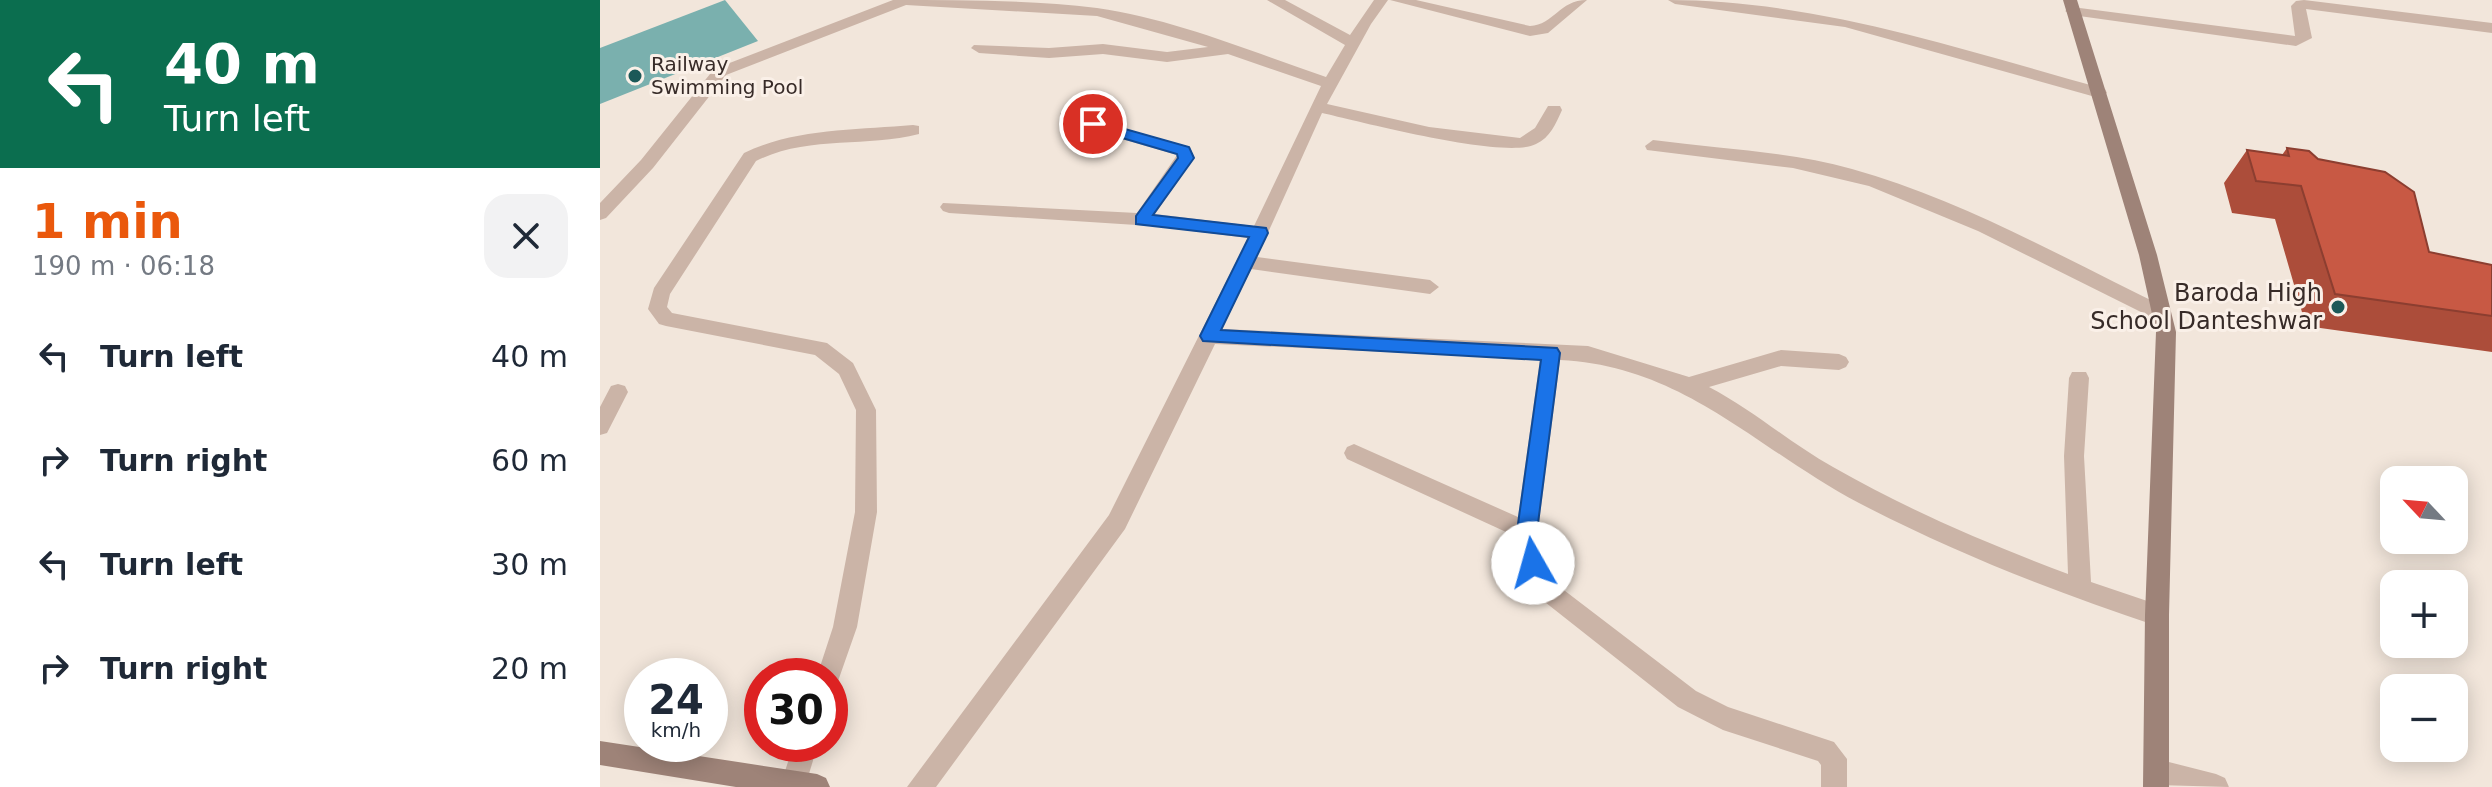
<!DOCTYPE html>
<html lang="en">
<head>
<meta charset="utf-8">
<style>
	:root { --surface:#fff; --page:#f2f2f3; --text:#1f2937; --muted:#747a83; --accent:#ea580c }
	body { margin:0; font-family:"DejaVu Sans",sans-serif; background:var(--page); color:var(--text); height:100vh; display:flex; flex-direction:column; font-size:30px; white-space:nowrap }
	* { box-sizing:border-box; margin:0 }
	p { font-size:26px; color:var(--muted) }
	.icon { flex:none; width:44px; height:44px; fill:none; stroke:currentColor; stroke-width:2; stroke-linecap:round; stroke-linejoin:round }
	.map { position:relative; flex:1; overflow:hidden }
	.details { display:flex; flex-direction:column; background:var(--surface); width:600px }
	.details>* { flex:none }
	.top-card { background:#0b6e4f; color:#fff; overflow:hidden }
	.needle { width:52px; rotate:296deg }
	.fabs { position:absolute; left:1780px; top:466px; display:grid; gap:16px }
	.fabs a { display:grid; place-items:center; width:88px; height:88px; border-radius:16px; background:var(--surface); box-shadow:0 4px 20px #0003; font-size:40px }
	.speed { position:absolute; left:24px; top:658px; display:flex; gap:16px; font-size:40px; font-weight:700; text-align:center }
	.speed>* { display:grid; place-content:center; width:104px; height:104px; border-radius:50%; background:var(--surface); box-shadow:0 4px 20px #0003; line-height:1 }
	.speed small { font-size:20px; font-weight:400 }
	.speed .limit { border:12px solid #d22; background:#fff; color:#111 }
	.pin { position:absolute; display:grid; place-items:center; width:68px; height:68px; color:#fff; margin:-34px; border:4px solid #fff; border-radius:50%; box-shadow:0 2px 8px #0007 }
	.me { position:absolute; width:88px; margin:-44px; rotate:353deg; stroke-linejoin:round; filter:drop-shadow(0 0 6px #0008) }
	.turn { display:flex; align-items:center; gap:28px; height:168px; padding:0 32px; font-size:36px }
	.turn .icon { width:104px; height:104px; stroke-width:2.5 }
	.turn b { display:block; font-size:56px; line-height:68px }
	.round { display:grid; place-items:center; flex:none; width:84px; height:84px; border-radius:24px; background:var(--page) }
	.overview { display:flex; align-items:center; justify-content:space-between; height:136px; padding:0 32px }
	h1 { font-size:48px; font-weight:700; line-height:60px; color:var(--accent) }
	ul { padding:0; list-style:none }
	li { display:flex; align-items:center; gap:24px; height:104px; padding:0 32px }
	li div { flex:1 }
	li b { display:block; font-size:30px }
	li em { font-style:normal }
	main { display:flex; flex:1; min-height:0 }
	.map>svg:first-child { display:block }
	.water { fill:#7ab0ae }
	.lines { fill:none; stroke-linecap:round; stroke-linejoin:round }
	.street { fill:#cbb4a7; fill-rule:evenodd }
	.secondary { fill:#9e8378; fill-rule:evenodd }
	.wall { fill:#ac4d3a }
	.building { fill:#c85944; stroke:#8c3e30; stroke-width:2 }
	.route { fill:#1a73e8; stroke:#114b97; stroke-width:2 }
	.poi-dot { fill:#1c5958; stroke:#faf0e8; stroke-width:3 }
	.labels { text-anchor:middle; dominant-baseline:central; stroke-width:6; stroke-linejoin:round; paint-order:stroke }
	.far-poi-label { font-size:20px; fill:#372b28; stroke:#faf0e8; text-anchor:start }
	.poi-label { font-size:24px; fill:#372b28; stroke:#faf0e8; text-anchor:end }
</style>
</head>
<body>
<main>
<section class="details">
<div class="top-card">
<div class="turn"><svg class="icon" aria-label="left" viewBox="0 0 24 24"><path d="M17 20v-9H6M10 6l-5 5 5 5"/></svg><div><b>40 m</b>Turn left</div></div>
</div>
<div class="overview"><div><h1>1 min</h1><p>190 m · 06:18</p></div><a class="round"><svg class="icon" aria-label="close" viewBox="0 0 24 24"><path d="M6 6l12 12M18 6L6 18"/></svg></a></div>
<ul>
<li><svg class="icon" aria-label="left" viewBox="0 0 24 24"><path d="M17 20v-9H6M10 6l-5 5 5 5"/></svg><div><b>Turn left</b></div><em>40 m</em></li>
<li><svg class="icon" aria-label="right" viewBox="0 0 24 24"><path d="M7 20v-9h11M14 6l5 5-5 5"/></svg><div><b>Turn right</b></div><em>60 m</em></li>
<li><svg class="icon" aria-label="left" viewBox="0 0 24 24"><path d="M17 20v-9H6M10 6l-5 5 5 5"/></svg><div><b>Turn left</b></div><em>30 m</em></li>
<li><svg class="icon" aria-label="right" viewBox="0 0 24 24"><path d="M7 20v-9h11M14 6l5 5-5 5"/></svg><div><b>Turn right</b></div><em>20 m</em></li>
</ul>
</section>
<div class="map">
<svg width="1892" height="787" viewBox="0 0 1892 787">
	<rect width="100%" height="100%" fill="#f2e6db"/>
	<path class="water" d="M125,0l33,41 -158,63v-56z"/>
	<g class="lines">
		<path class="street" d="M293,0c67,0 137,0 204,8 78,11 155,44 229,69l19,-32 -78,-45h18l65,35 24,-35h14l-17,24 -44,80 102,23 91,11 15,-10 13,-22h12l2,4c-6,13 -12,28 -26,34 -30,16 -174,-22 -214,-31l-65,144 173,23 9,7 -9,7 -179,-25 -29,60 366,17 101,31 92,-27 58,4 7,3 3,5 -3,5 -7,3 -58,-4 -72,21c44,23 81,56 124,80 75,43 155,77 235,107l-4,-118 5,-78 3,-6h14l3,6 -5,78 7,126 74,25 4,8 -4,8 -8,3c-102,-34 -202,-73 -298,-123 -104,-55 -175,-137 -299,-143l-22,171 6,32 8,18 144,110 32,16 106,35 13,17v28h-26v-22l-3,-4 -95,-31 -45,-23 -142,-112 -14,-32 -5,-26 -170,-78 -3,-6 3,-6 7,-3 164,73 22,-158 -325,-15 -90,185 -189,258h-29l202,-272 139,-277 -96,-12 -203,-13 -6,-2 -3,-4 3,-4 194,10 40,-58 -117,-34v-8l6,-1 124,35 4,11 -39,56 99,12 67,-140 -93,-32 -61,8 -64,-8 -54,4 -70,-5 -8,-5 3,-3 75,3 54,-4 64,8 41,-5 -111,-31 -191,-11 -180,70 -73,93 -47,50 -6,2v-17l41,-43 73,-91z
			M790,0h26l114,26c24,-1 29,-26 57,-26l-39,33 -18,3z
			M1068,0c150,0 294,50 437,89l2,4 -8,5 -254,-71 -170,-23z
			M1704,0l188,23v10l-186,-24 6,29 -16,8 -224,-31 -7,-4 7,-4 223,29 -4,-30 5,-5z
			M313,125l6,1v8c-54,14 -111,1 -163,27l-86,133 -3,13 5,6 155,30 26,20 23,47 1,102 -20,115 -20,57 -7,3v-11h-13l16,-49 22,-115 1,-102 -17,-36 -24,-19 -149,-29 -7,-2 -11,-15 6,-21 90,-135c52,-25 113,-23 169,-28z
			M1053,140c66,9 134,11 199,29 111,31 213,90 317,140l2,5 -2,5h-14l-177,-88 -109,-45 -76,-18 -146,-18 -2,-4z
			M18,384l7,2 3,6 -21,41 -7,2v-28l11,-21z
			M194,744h24l-13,43h-22l-2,-4z
			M1557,759l59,15 9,4 4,9 -72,-2 -9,-4 -4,-9 4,-9z"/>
		<path class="secondary" d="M1463,0h14l80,255 19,77 -7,283v172h-26l2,-172 11,-283 -17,-77z
			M0,741l217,33 9,4 4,9h-94l-136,-22z"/>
	</g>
	<path class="wall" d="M1687,148l142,104 63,13v87l-186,-26 -31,-107 -43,-6 -8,-30 23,-33 35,5z"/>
	<path class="building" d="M1687,148l22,3 9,8 67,13 29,20 15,60 63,13v51l-157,-22 -34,-108 -45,-5 -9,-31 42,6z"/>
	<path class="route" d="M493,120l96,27 5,11 -41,57 113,13 2,5 -47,97 336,18 3,5 -23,178 6,32 -3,6h-14l-9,-38 24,-171 -338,-19 -3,-5 49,-99 -113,-13v-8l42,-58 -1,-4 -89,-26v-7z"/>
	<g class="poi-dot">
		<circle cx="35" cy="76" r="8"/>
		<circle cx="1738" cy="307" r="8"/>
	</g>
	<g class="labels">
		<g class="far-poi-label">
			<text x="51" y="64">Railway<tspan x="51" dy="23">Swimming Pool</tspan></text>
		</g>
		<g class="poi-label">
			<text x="1722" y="293">Baroda High<tspan x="1722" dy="28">School Danteshwar</tspan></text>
		</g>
	</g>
</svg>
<div class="fabs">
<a><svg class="needle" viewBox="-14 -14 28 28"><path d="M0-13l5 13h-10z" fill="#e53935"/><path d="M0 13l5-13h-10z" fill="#747a83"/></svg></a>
<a>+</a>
<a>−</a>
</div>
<div class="speed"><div>24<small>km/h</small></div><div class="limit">30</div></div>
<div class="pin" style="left:493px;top:124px;background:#d93025"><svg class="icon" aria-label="arrive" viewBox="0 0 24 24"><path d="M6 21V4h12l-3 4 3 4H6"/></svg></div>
<svg class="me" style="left:933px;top:563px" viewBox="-20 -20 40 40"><circle r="19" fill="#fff"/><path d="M0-13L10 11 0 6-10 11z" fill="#1a73e8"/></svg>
</div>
</main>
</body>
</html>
